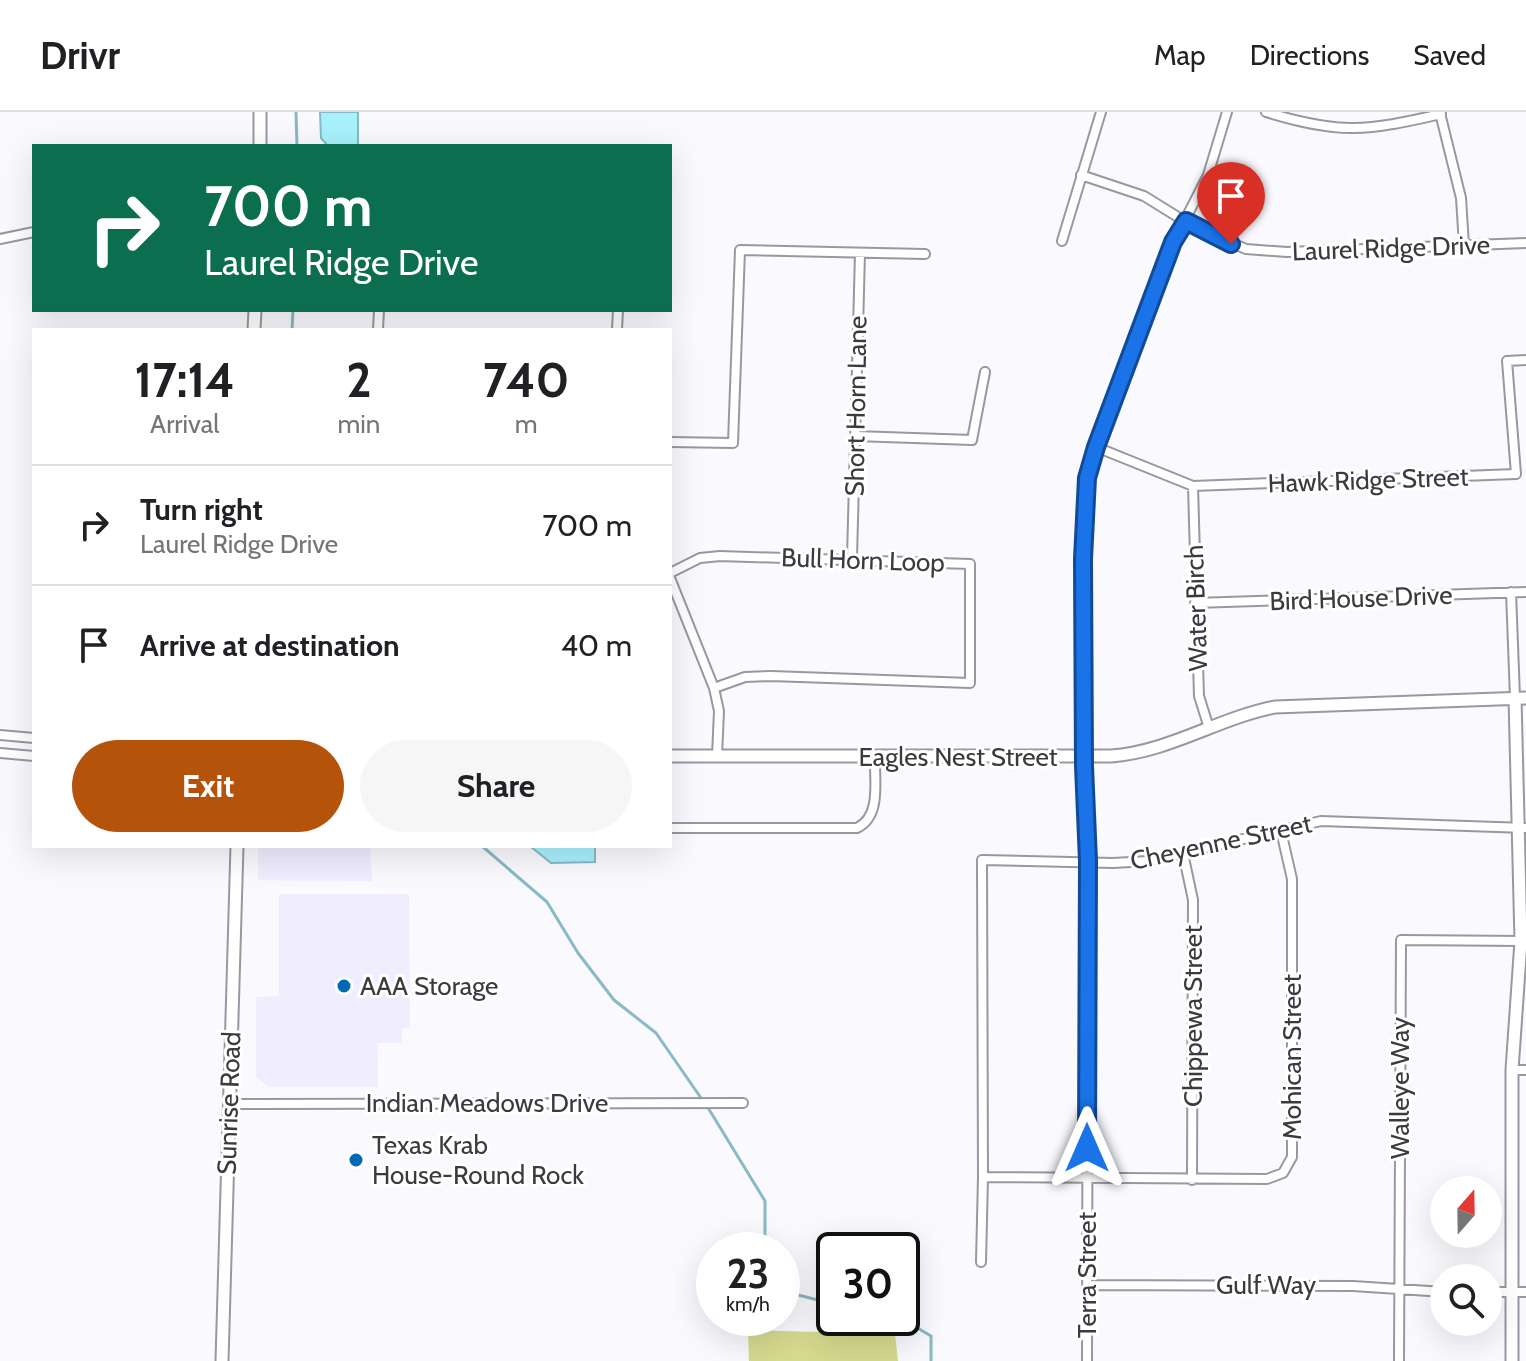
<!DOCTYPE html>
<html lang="en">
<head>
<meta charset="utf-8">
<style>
	:root { --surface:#fff; --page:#f6f6f6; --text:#202124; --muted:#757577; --line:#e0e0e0; --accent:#b45309 }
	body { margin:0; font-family:Cabin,sans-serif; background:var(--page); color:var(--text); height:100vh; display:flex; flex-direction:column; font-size:30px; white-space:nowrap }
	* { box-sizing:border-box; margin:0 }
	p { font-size:26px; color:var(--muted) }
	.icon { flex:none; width:44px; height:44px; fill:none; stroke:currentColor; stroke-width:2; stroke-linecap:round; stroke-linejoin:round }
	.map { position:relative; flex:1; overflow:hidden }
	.drawer { position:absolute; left:32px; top:216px; width:640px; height:520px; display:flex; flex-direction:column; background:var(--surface); border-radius:0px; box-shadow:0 8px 32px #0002 }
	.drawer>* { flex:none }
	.banner { position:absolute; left:32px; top:32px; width:640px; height:168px; border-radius:0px; box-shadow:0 8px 32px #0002; background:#0b6e4f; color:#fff; overflow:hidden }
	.needle { width:52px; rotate:20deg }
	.fabs { position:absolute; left:1430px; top:1064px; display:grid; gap:16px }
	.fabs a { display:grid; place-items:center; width:72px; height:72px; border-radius:50%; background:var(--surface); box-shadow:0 8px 32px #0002; font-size:40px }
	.speed { position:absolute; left:696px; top:1120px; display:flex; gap:16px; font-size:40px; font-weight:700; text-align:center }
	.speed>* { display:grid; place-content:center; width:104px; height:104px; border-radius:50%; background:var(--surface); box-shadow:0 8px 32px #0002; line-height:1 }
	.speed small { font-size:20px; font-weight:400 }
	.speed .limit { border:4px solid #111; border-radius:12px; background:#fff; color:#111 }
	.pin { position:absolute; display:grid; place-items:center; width:68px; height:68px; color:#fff; margin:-82px -34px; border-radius:50% 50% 50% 0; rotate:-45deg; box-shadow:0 0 8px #0007 }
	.pin .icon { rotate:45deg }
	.me { position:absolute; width:88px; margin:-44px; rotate:0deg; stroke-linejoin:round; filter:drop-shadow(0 0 6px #0008) }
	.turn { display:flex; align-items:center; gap:28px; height:168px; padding:0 40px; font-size:36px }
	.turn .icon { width:104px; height:104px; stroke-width:2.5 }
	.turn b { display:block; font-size:56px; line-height:68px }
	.eta { display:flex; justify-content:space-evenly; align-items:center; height:136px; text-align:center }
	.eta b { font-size:48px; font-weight:800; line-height:56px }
	.button { display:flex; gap:16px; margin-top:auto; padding:16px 40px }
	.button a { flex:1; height:92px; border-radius:48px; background:var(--accent); color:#fff; font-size:32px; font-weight:800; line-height:92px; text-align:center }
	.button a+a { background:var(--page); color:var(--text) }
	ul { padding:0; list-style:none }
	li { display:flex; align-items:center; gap:24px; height:120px; padding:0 40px; border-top:2px solid var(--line) }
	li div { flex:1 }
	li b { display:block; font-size:30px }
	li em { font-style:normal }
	header { display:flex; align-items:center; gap:48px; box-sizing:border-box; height:112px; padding:0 40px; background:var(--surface); border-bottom:2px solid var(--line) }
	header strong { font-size:38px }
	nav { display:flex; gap:44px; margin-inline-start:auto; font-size:28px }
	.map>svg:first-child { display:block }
	.commercial { fill:#f0edff }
	.green { fill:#d6da8f }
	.water { fill:#a9f0fd; stroke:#88bac4; stroke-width:2 }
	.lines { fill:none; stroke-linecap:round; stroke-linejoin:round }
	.stream { stroke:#88bac4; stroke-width:3 }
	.street-casing { stroke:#9898a0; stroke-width:12 }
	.secondary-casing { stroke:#9898a0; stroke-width:15 }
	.street { stroke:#fff; stroke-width:8 }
	.secondary { stroke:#fff; stroke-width:11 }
	.route-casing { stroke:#114b97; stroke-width:20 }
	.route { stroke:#1a73e8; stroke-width:14 }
	.poi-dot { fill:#0069b4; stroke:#fff; stroke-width:3 }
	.labels { text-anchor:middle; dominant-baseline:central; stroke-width:6; stroke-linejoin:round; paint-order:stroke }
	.street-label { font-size:26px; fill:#3b3b3e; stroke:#fff }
	.poi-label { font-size:26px; fill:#3b3b3e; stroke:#fff; text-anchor:start }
</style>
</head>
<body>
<header>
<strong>Drivr</strong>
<nav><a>Map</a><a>Directions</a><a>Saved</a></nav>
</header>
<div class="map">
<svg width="1526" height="1249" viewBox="0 0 1526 1249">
	<rect width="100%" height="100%" fill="#f9f9fe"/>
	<path class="commercial" d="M258,734h112l2,35 -114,-1z
		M279,782h130l1,133 -8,1v15h-24v44h-109l-13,-10v-80l23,-1z"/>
	<path class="green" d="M748,1218l147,4 3,27h-149z"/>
	<path class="water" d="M320,0h38v34h-30l-7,-8z
		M530,734h65v16l-44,1z"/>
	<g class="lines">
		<path class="stream" d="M296,0l1,34
			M292,218l1,-20
			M482,734l65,56 31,51 36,47 42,33 54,78 55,90v49
			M782,1175l8,6 44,11
			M893,1206l11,2 27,16v25"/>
		<defs>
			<path id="street" d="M1266,0c75,23 100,19 175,2
				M1440,1l21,85 3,47
				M1081,63l63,21 50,31 52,22 41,3 239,-9
				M0,127l34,-7
				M1062,129l39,-129
				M378,218l1,-20
				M617,218l1,-20
				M855,324l117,4 13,-68
				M670,330l63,1 7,-193 185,4
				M1096,335l97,39 323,-12 -9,-113 19,-1
				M1193,374l6,210 10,32
				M852,446l8,-305
				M670,461l30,-15 20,-2 250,8v119l-199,-7 -26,1 -31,11
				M670,466l44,110 5,23 -2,45
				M1511,480l4,106
				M1195,491l331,-11
				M0,623l34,3
				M0,641l34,3
				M670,716h187c25,-12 17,-48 18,-71
				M1183,741l10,47 -1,280
				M1512,958h14
				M230,992l513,-1
				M983,1065l284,2 16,-6 9,-16v-278l-11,-48
				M981,1150l2,-85 -1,-317 131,3 35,-2 173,-40 205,7
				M1087,1173l266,1 91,6
				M1488,1180h38
				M1087,1249l1,-500 -4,-104 -1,-198 4,-81 9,-31 69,-188 43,-84 19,-63
				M1399,1249l2,-421 122,1"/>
			<path id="secondary" d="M260,34v-34
				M254,218l1,-20
				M670,644h441c58,-4 107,-38 164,-49l251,-9
				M222,1249l15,-515
				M1512,1249v-291l9,-129 -6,-243"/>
		</defs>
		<use href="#street" class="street-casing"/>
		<use href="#secondary" class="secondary-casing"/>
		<use href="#street" class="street"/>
		<use href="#secondary" class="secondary"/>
	</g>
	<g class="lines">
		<defs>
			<path id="route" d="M1087,1036l1,-287 -4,-95 -1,-207 4,-81 9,-31 77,-205 13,-21 45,23"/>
		</defs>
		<use href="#route" class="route-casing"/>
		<use href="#route" class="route"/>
	</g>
	<g class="poi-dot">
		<circle cx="344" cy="874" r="8"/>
		<circle cx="356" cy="1048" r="8"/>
	</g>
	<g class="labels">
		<g class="street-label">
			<text transform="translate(1391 136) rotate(-2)">Laurel Ridge Drive</text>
			<text transform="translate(856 294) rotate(-89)">Short Horn Lane</text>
			<text transform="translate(1368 368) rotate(-2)">Hawk Ridge Street</text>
			<text transform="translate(863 448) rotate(2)">Bull Horn Loop</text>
			<text transform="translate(1361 486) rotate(-2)">Bird House Drive</text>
			<text transform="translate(1196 496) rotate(-92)">Water Birch</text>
			<text x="958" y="645">Eagles Nest Street</text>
			<text transform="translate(1221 730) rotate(-12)">Cheyenne Street</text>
			<text transform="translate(1193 904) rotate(-90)">Chippewa Street</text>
			<text transform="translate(1292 945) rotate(-90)">Mohican Street</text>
			<text transform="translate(1400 976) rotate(-90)">Walleye Way</text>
			<text transform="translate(229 991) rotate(-88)">Sunrise Road</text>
			<text x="487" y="991">Indian Meadows Drive</text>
			<text transform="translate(1087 1163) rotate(-90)">Terra Street</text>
			<text x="1266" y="1173">Gulf Way</text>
		</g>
		<g class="poi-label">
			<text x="360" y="874">AAA Storage</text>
			<text x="372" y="1033">Texas Krab<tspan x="372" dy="30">House-Round Rock</tspan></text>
		</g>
	</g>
</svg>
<div class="fabs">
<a><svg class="needle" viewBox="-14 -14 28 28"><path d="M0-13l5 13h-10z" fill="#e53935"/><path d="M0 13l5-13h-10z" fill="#757577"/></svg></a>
<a><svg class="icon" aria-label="search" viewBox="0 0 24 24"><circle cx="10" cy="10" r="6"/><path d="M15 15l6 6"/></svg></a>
</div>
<div class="speed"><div>23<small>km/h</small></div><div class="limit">30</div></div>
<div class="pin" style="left:1231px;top:132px;background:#d93025"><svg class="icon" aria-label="arrive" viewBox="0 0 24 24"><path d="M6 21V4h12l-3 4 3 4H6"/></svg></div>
<svg class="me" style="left:1087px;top:1036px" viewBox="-20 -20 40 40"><path d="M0-17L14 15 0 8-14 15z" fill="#1a73e8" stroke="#fff" stroke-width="4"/></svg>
<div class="banner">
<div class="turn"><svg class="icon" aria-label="right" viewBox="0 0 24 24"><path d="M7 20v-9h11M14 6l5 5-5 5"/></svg><div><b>700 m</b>Laurel Ridge Drive</div></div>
</div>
<section class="drawer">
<div class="eta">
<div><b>17:14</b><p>Arrival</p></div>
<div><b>2</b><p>min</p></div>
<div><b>740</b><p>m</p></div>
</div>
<ul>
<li><svg class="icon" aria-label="right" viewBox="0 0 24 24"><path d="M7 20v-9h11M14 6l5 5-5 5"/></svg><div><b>Turn right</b><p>Laurel Ridge Drive</p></div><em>700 m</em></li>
<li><svg class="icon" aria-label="arrive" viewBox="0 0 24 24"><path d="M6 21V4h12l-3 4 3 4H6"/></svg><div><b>Arrive at destination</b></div><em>40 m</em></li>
</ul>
<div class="button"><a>Exit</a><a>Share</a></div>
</section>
</div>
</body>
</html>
